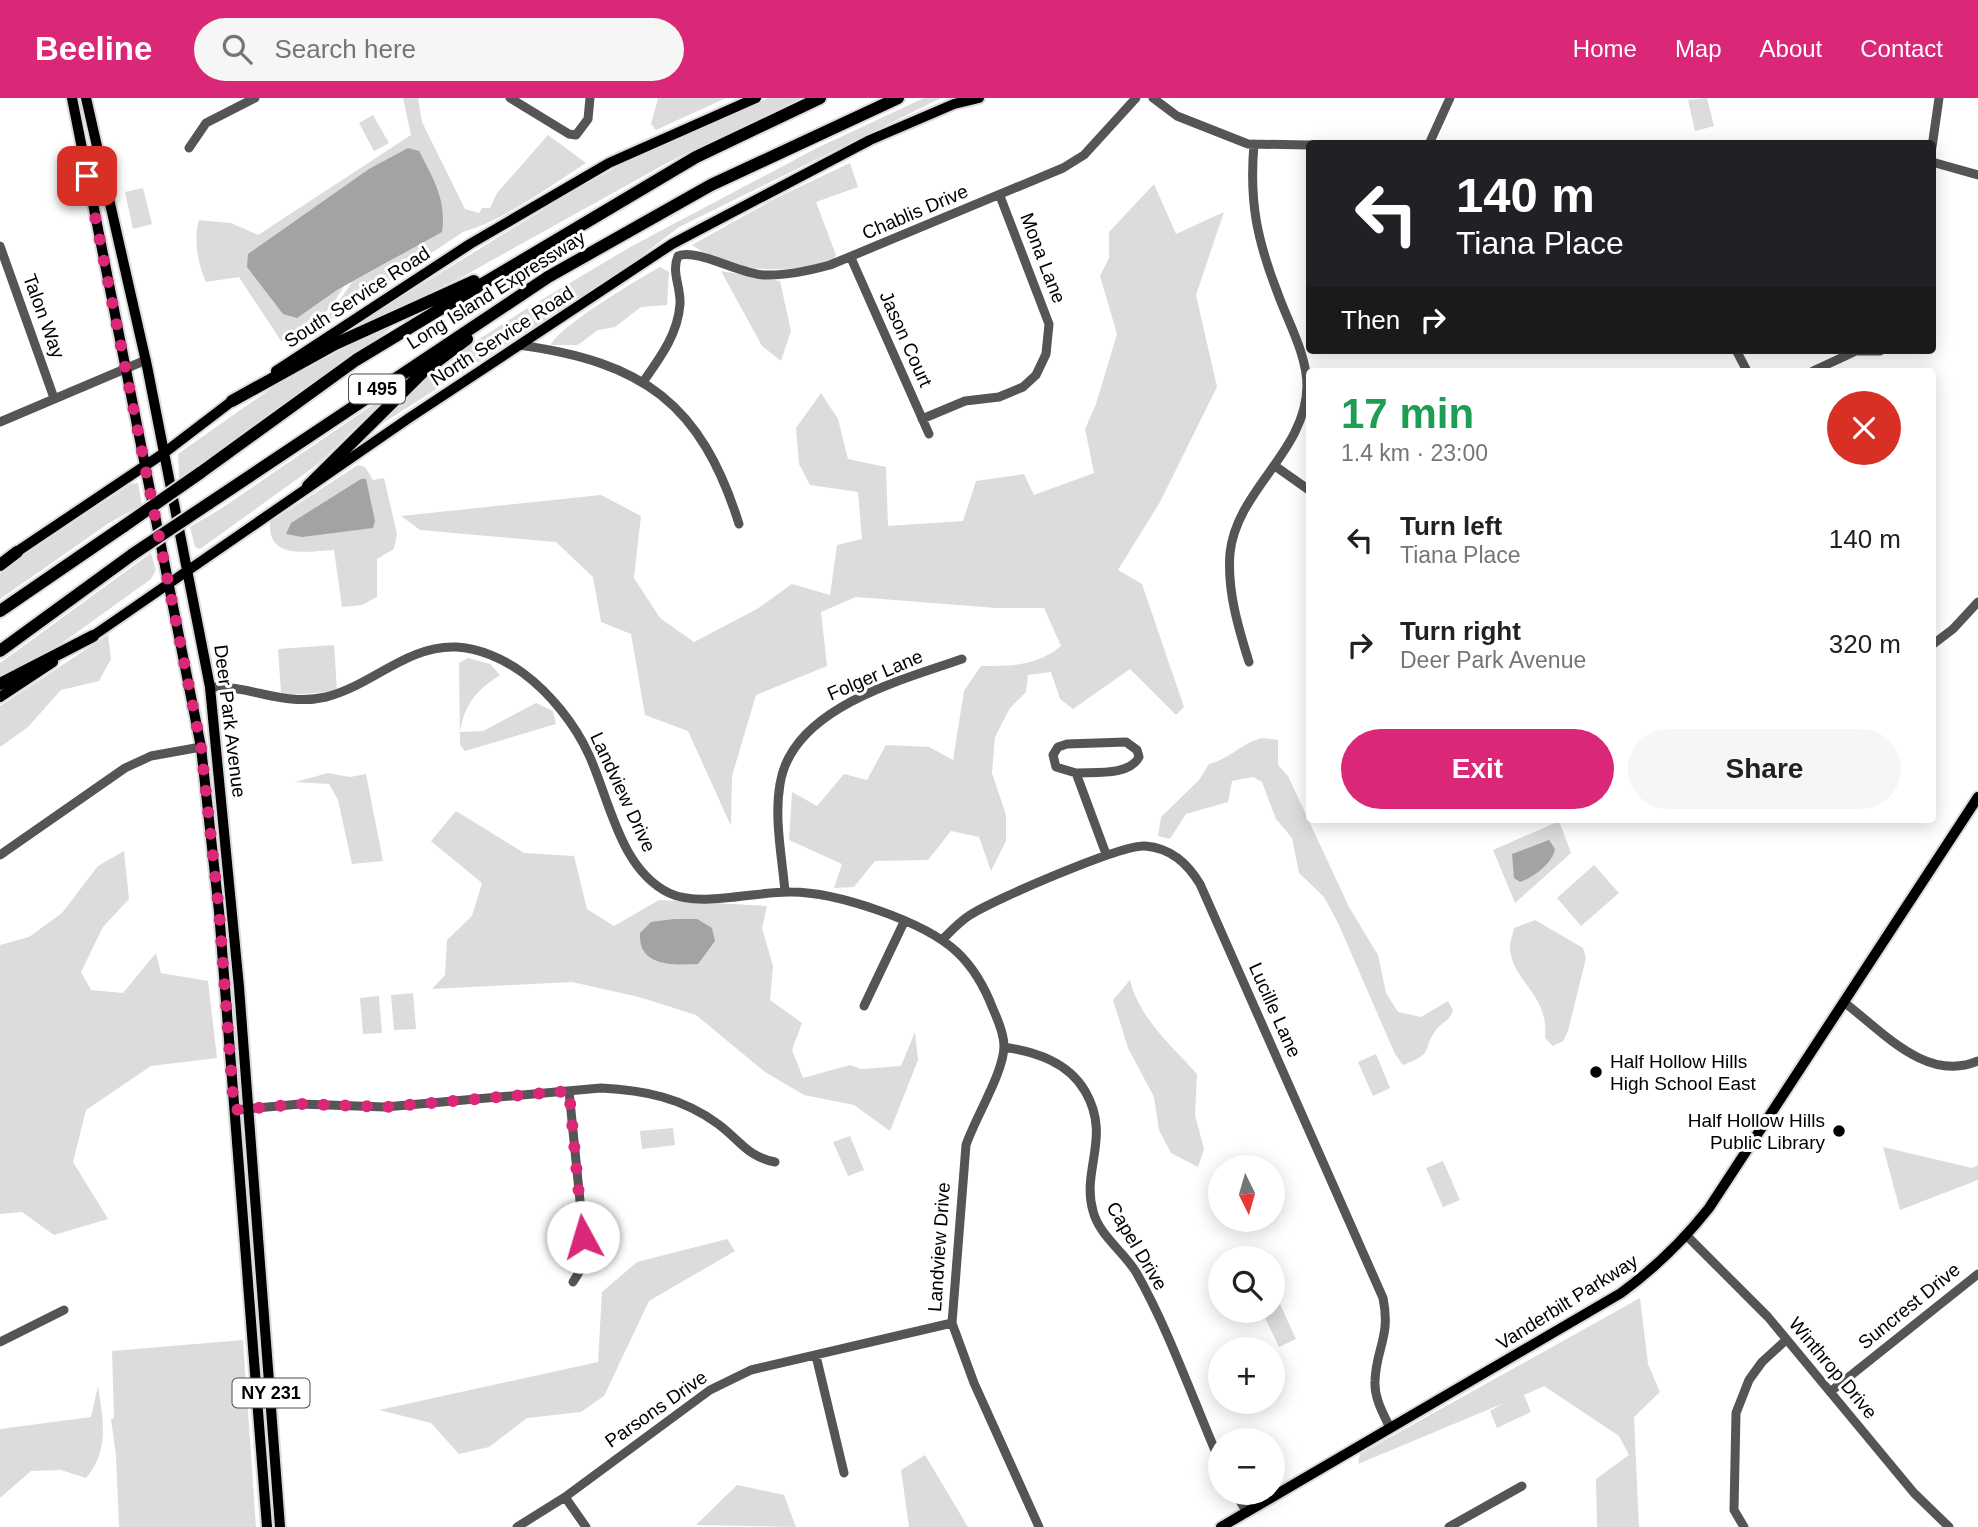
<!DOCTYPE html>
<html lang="en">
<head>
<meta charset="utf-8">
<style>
	:root { --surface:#fff; --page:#f6f6f6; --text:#202124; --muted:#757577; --accent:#db2777 }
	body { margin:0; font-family:Helvetica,sans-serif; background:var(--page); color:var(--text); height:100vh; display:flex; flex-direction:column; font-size:26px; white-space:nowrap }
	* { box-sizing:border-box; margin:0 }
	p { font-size:23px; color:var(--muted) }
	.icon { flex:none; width:38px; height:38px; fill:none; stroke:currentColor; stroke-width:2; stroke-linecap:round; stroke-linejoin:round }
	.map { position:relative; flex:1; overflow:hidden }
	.sheet { position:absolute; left:1306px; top:270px; width:630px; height:455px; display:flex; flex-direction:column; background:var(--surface); border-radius:7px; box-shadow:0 4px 18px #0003 }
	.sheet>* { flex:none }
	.hud { position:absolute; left:1306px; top:42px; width:630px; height:214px; border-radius:7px; box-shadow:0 4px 18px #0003; background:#202124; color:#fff; overflow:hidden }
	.needle { width:46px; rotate:175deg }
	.fabs { position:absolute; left:1208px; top:1057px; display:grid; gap:14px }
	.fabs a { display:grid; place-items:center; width:77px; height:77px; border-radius:50%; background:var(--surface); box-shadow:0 4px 18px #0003; font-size:35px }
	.pin { position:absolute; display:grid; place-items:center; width:60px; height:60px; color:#fff; margin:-30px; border-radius:14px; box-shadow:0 4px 10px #0006 }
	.me { position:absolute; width:77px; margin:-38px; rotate:354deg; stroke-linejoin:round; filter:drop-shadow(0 0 5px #0008) }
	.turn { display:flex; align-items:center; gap:24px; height:147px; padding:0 35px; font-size:32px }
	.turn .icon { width:91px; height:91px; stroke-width:2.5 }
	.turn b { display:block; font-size:49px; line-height:60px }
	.then { display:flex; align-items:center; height:66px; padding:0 35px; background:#0003; gap:14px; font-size:26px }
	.round { display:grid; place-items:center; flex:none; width:74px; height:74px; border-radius:37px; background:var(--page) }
	.overview { display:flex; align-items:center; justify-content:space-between; height:119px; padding:0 35px }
	h1 { font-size:42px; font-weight:700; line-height:52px; color:#1e9e55 }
	.button { display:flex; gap:14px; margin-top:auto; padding:14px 35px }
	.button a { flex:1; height:80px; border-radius:42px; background:var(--accent); color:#fff; font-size:28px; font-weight:700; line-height:80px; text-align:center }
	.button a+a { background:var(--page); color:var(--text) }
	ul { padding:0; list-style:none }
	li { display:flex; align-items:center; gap:21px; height:105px; padding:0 35px }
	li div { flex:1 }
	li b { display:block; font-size:26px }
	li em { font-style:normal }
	header { display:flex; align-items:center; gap:42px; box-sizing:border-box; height:98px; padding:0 35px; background:var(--accent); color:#fff }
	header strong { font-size:33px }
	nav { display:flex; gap:38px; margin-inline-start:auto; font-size:24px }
	.search { width:490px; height:63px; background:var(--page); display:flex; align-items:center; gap:18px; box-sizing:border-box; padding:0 24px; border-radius:38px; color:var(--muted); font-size:26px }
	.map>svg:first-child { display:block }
	.green { fill:#dcdcdc }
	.water { fill:#a3a3a3 }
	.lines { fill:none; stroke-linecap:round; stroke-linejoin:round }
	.major-casing { stroke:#dbdbdb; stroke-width:14 }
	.highway-casing { stroke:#dbdbdb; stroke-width:16 }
	.minor { stroke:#555; stroke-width:9 }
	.major { stroke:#000; stroke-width:10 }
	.highway { stroke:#000; stroke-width:12 }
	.highway-bridge-casing { stroke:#dbdbdb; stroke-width:16; stroke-linecap:butt }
	.highway-bridge { stroke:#000; stroke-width:12 }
	.route { stroke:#db2777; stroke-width:12; stroke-dasharray:0 21.6 }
	.poi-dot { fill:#000; stroke:#fff; stroke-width:2.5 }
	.labels { text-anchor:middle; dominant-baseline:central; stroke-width:6; stroke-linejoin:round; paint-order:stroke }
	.shield { fill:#fff; stroke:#4c4c4c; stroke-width:2 }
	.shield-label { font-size:18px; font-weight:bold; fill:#000 }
	.street-label { font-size:19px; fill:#000; stroke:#fff }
	.poi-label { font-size:19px; fill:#000; stroke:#fff; text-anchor:start }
</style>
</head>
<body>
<header>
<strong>Beeline</strong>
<div class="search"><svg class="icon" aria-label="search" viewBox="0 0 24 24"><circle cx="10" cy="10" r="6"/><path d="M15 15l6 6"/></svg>Search here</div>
<nav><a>Home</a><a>Map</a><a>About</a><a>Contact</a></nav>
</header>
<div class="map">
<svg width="1978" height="1429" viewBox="0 0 1978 1429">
	<rect width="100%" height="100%" fill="#fff"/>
	<path class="green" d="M403,0h15l4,24 43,87 14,4 3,-5h8l7,-15 51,-58 38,28c-39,25 -78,55 -123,69l-152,101 24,-26 17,-25 40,-22 52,-41 -107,71 7,-4c-12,22 -37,52 -63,55l-42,-64 -33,5c-8,-17 -13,-44 -7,-62l32,3 27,12 153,-100z
		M658,0h68l-70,32 -5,-6z
		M768,0h33l-134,65 -207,115 -132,64 244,-150 56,-31z
		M924,0h17l-262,129 -57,44 -261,166 79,-73 86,-55 106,-63 185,-98z
		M1707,0l7,28 -19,5 -7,-31z
		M373,17l16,28 -15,8 -15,-28z
		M850,65l8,24 -42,15 20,53 -3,6c-47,13 -100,13 -141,-16l84,-47z
		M1154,86l22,50 48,-22 -28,83 21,92 -57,115 -42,68 24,14 42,123 -8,8 -46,-46 -57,40 -13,-10 -9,-27 -23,3 -2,17 -16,16 -15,29 -3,36 14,42v26l-15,30 -12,-34 -28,-6 -23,29 -53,1 -21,26 -20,1 8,-24 -53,-24 3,-48 25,14 27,-32 23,6 19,-35 43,2 24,13 11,-69 17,-25c32,0 55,0 80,-20l-17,-38h-48l-140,-11 -35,15 6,54 -71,29 -24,81 -1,50 -43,-95 -43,-16 -14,-81 -30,-12 -8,-45 -37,-35 -136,-12 -19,-14 200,-21 40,21 -7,62 26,40 34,24 63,-33 35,-25 38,11 7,-50 25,-6 -4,-47 -48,-7 -11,-21 -3,-36 25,-35 17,26 10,40 38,8 2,59 75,-5 13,-40 48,-7 10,21 60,-22 -9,-44 11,-25 21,-70 -17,-58 9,-18v-26z
		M143,90l9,36 -19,5 -8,-37z
		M660,169l9,5 -2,33 -26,2 -26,20 -17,3 -20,15h-27c7,-18 89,-67 109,-78z
		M721,173l59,10 11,50 -10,30 -19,-15z
		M390,226l2,3 -6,5 -207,147 -1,-25 98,-69z
		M393,293l-75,73 -118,85 -5,-2 -5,-20 32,-19z
		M358,367l7,2 8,13 11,-2 13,56 -3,15 -17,10v38l-15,8 -20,2 -8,-57c-25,1 -67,11 -64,-28z
		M138,385l4,22 -33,18 -109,76v-25l18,-15 113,-75z
		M151,455l5,17 -5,9 -100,72 -51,26v-14z
		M108,537l3,24 -12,22 -38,9 -33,37 -28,20v-41z
		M334,547l3,46 -45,4 -11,-2 -3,-44z
		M468,560l22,6 10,11c-24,16 -35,28 -40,57l23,-1 53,-28 17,8 3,13 -91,27 -5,-6 -1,-82z
		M1261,640l17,2v25l10,11 61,131 29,48 8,38 12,19 23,5 27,-16 5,9c-4,12 -10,11 -17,20 -15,20 0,23 -33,35l-8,-11 -57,-131 -14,-26 -25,-24 -7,-35 -16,-19 -14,-37 -9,-5 -21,4 -4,21 -42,12 -16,25 -12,-3 3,-19 38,-37 10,-16c22,-6 30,-19 52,-26z
		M328,675l22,4 16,-3 17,87 -31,3 -14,-64 -9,-16 -34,-2z
		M456,713l68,42 50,3 13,53 27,17 45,-26 108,6 -5,22 11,38 -3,34 32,23 -10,27 11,28 47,-13 11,4 40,-3 14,-34 3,28 -28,71 -36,-26 -50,-10 -39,-23 -69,-57 -57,-18 -67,-15 -140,7 13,-14 2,-35 25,-24 10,-33 -51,-42z
		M1559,723l12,32 -56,50 -22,-53z
		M124,753l5,48 -26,28 -22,45 10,18 32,3 33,-40 5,20 47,8 9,77 -66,8 -65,44 -13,52 35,57 -54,16 -32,-23 -22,2v-269l29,-8 33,-24 36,-47z
		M1594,767l25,28 -38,33 -24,-28z
		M1535,822l48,28 3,10 -18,73 -5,10 -10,5 -8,-8c4,-44 -30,-53 -35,-88 -1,-6 3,-16 4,-22z
		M1130,882c9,38 41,65 67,94l-2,41 9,34 -6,18 -27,-14 -12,-23 -5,-33 -26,-49 -15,-48z
		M413,895l3,36 -22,1 -3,-35z
		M379,898l3,37 -19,1 -3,-36z
		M1376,956l14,34 -17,8 -15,-34z
		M673,1030l2,17 -33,4 -2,-18z
		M850,1038l14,34 -16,6 -15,-34z
		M1883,1049l89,21 6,-3v15l-78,30z
		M1443,1063l17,39 -17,7 -17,-39z
		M727,1141l8,12 -86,50 -45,95 -23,16 -54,6 -38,29 -30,7 -28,-31 -52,-13 219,-48 4,-70 35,-30z
		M1640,1200l8,66 12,28 -26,25 5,110h-42l-1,-48 33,-24 -10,-19 -75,-50 -20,9 7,17 -34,16 -7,-17 14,-8 -146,61 2,-10z
		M1280,1206l16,35 -17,8 -17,-35 10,-1v-4z
		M243,1242l13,187h-137l-3,-71 -5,-37 3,-1 -2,-67z
		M98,1288c5,34 12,64 -12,92l-25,-8 -30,1 -31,27v-69l91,-12z
		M925,1357l43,72h-59l-8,-57z
		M737,1387l47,10 12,32 -100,-2z"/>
	<path class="water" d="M408,50l11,3c14,27 28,50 23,81l-105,58 -40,28 -14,-4 -36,-47 1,-13 121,-85z
		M361,381h5l9,42 -2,7 -71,9 -16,-3 5,-11z
		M1549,742l6,9c-3,15 -21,28 -35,33l-6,-4 -2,-24z
		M674,821h23l15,9 3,13 -17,23c-25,1 -60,3 -58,-31l11,-11z"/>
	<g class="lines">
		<defs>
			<path id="major" d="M72,0l129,649 18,164 48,616
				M86,0l61,268 63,321 29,300 41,540
				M276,273l194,-127 139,-81 147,-65
				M12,457l152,-102 72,-55
				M87,542l322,-222 263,-174 198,-104 84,-36 25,-6
				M0,599l53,-35
				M1221,1429l400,-234c34,-25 62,-52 88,-85l269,-411"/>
			<path id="highway" d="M232,303l103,-57 139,-63
				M200,375l156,-113 91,-55 249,-148 124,-59
				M308,388l115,-114 44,-33
				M208,406l340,-227 163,-92 187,-87
				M0,467l17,-13
				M0,513l124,-85
				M0,553l133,-97
				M0,586l93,-48"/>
		</defs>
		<use href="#major" class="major-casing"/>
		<use href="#highway" class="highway-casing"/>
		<path class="minor" d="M510,0l59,36 7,1 12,-16 2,-21
			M1153,0l24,18 71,28 61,1
			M1429,46l21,-46
			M1932,49l7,-49
			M189,50l17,-25 49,-25
			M1932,64l46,13
			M0,148l54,152
			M851,160l78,176
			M519,247c124,17 182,58 220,179
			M1736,252l11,21
			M1813,273l43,-20h24
			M643,284c17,-24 35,-48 37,-78 1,-17 -9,-32 -2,-48 19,-8 61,18 86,19 22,1 44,-4 66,-10l233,-97 21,-13 52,-57
			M922,321l43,-18 34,-4 24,-10 13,-12 10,-21 3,-30 -49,-128
			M0,324l146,-62
			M1275,368l34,24
			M1932,547l21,-16 25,-27
			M1249,564c-11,-35 -22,-72 -19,-109 7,-64 76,-101 77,-167 0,-31 -19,-64 -29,-92 -21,-54 -29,-92 -24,-150
			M210,589c41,-2 72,20 116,10 45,-11 81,-52 130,-50 23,1 48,12 67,26 27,20 52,51 66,82 21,46 31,114 80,138 31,15 88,-2 122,-1 45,0 133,29 166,60 17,16 28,36 36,57 5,11 11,25 11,37 0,26 -29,72 -38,99l-14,178 22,60 65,144
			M1076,675c20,-1 53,3 63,-16l-2,-7 -11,-8 -59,2 -9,3 -5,8 3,12 20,6 30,81
			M0,757l125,-87 26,-12 50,-9
			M785,794c-3,-36 -11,-73 -5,-108 12,-76 119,-103 182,-125
			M942,842c9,-9 17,-18 28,-25 23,-15 152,-71 175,-69 26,2 42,17 55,38l183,414c8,39 -7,50 -8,83 -1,17 8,32 15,47
			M1845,905c38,29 82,80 133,58
			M864,908l40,-84
			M1004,949c32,5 64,15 81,44 27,46 -4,79 8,120 6,24 30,40 43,61 33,58 57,128 84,190
			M569,993l17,170 -13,21
			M235,1012l65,-6 85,3 216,-19c43,2 82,10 117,36 23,17 28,32 57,38
			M1687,1138l81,81 146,176 35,34
			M0,1244l64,-32
			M816,1258l28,117
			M1830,1294l148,-118
			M1235,1395l12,19
			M565,1399l21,30
			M517,1429l48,-30 145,-107 41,-20 201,-47
			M1449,1429l73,-41
			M1744,1429l-10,-17 2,-97 13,-33 13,-18 24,-22"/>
		<use href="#major" class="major"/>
		<use href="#highway" class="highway"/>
		<defs>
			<path id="highway-bridge" d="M124,428l76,-53
				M133,456l75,-50"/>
		</defs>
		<use href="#highway-bridge" class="highway-bridge-casing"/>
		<use href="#highway-bridge" class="highway-bridge"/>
	</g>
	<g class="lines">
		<path class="route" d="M87,78l114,571 18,164 15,199 66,-6 85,3 184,-16 14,146"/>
	</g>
	<g class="poi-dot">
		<circle cx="1596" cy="974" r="7"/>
		<circle cx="1839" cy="1033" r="7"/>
	</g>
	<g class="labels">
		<g class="shield">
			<rect x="349" y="276.5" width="56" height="29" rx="5"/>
			<rect x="232.5" y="1280.5" width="77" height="29" rx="5"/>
		</g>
		<g class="shield-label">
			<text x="377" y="291">I 495</text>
			<text x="271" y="1295">NY 231</text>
		</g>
		<g class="street-label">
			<text transform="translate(915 114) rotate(-23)">Chablis Drive</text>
			<text transform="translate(1043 160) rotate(69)">Mona Lane</text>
			<text transform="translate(496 192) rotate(-32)">Long Island Expressway</text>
			<text transform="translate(357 199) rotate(-33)">South Service Road</text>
			<text transform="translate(44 218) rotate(70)">Talon Way</text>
			<text transform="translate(502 238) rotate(-33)">North Service Road</text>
			<text transform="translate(906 241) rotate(66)">Jason Court</text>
			<text transform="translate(875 577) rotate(-23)">Folger Lane</text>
			<text transform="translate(230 623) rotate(83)">Deer Park Avenue</text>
			<text transform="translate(623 694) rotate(65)">Landview Drive</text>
			<text transform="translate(1275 912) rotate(66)">Lucille Lane</text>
			<text transform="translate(1137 1148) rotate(59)">Capel Drive</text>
			<text transform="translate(939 1149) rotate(-86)">Landview Drive</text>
			<text transform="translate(1567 1204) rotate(-32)">Vanderbilt Parkway</text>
			<text transform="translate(1909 1208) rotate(-39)">Suncrest Drive</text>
			<text transform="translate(1833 1270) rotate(50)">Winthrop Drive</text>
			<text transform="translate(656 1311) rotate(-35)">Parsons Drive</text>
		</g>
		<g class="poi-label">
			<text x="1610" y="963">Half Hollow Hills<tspan x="1610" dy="22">High School East</tspan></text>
			<text x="1825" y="1022" text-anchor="end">Half Hollow Hills<tspan x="1825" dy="22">Public Library</tspan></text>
		</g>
	</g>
</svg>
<div class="fabs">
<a><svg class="needle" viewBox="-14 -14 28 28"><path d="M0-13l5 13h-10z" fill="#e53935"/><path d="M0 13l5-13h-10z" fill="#757577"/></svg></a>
<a><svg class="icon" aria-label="search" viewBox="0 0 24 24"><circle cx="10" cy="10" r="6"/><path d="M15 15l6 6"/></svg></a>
<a>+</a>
<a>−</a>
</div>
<div class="pin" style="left:87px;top:78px;background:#d93025"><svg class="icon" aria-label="arrive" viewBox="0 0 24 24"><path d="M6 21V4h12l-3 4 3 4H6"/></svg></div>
<svg class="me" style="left:583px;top:1139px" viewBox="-20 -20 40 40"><circle r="19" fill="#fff"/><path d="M0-13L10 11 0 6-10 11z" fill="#db2777"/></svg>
<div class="hud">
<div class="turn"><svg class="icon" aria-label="left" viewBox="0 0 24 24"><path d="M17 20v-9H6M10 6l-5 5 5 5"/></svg><div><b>140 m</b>Tiana Place</div></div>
<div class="then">Then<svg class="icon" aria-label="right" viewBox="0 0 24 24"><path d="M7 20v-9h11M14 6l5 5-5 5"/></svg></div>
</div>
<section class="sheet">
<div class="overview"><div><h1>17 min</h1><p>1.4 km · 23:00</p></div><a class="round" style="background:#d93025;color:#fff"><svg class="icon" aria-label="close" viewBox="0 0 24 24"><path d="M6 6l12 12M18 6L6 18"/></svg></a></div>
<ul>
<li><svg class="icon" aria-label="left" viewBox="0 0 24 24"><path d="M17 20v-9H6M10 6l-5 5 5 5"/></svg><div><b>Turn left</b><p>Tiana Place</p></div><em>140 m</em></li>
<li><svg class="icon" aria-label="right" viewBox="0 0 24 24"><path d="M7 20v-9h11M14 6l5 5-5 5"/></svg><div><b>Turn right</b><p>Deer Park Avenue</p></div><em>320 m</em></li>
</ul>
<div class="button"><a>Exit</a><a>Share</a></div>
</section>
</div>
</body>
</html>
